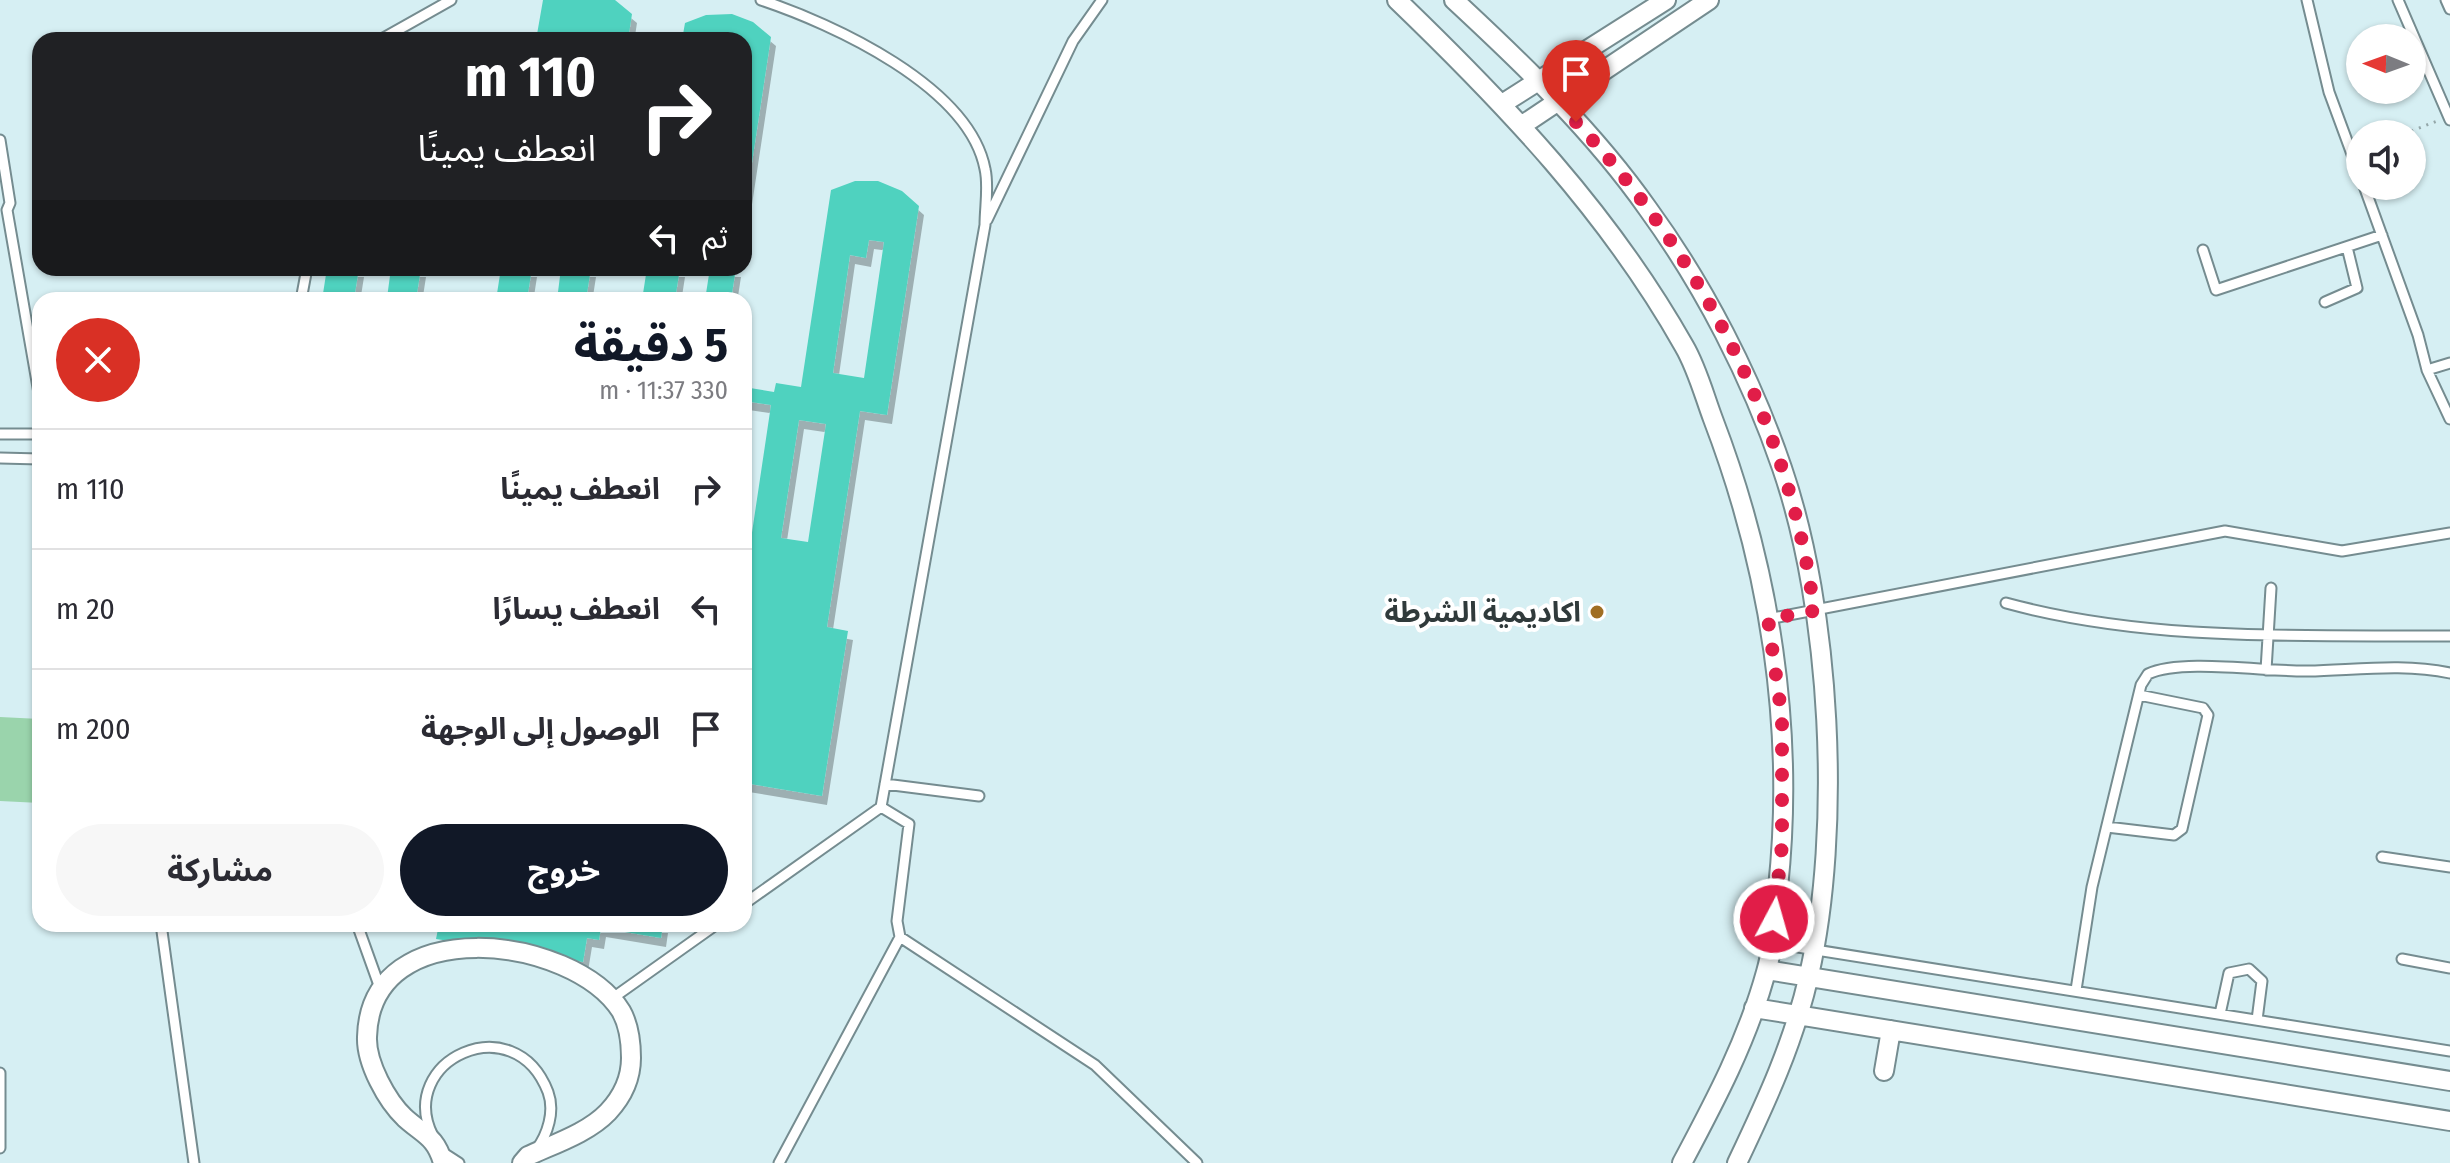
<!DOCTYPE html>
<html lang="ar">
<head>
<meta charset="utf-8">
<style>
	:root { --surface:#fff; --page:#f7f7f7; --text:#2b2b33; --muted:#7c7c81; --line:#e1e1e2; --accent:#111827 }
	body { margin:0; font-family:"Fira Sans Condensed","Noto Sans Arabic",sans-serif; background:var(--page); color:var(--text); direction:rtl; height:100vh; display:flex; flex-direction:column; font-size:30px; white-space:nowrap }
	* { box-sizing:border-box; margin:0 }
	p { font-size:26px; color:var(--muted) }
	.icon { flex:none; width:44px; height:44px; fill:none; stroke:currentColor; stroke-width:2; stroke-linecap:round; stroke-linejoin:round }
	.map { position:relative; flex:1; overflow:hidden; direction:ltr }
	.details { position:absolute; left:32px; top:292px; width:720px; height:640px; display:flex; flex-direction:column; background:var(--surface); border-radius:24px; box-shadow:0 2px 6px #0004; direction:rtl }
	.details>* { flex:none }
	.top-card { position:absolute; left:32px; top:32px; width:720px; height:244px; border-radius:24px; box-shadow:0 2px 6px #0004; direction:rtl; background:#202124; color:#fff; overflow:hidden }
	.needle { width:52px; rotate:271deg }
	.buttons { position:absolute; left:2346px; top:24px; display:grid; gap:16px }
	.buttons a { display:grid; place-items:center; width:80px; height:80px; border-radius:50%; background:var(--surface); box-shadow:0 2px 6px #0004; font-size:40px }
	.pin { position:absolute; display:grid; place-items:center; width:68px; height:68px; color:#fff; margin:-82px -34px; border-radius:50% 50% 50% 0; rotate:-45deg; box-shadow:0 0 8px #0007 }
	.pin .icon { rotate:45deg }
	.me { position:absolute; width:88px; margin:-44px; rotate:6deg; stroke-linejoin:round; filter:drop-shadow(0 0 6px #0008) }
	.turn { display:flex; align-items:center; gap:28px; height:168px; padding:0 24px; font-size:36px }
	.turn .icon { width:104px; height:104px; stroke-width:2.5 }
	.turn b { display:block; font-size:56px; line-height:68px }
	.then { display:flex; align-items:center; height:76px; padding:0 24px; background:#0003; gap:16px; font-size:30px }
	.round { display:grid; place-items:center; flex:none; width:84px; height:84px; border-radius:42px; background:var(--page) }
	.head { display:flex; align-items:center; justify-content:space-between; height:136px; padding:0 24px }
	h1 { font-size:48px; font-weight:700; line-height:60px; color:var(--accent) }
	.primary-button { display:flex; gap:16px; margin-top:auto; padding:16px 24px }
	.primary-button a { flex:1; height:92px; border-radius:48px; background:var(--accent); color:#fff; font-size:32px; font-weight:700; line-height:92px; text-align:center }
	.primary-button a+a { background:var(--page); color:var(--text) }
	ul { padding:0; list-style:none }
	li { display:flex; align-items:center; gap:24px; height:120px; padding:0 24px; border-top:2px solid var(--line) }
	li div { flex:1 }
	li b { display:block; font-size:30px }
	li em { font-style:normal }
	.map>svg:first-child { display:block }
	.green { fill:#9ad4ac }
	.building { fill:#50d2bf; fill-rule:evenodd; filter:url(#shadow) }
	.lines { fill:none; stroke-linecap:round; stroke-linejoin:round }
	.service-casing { stroke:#758c90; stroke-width:13 }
	.minor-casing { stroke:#758c90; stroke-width:22 }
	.path { stroke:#94a7a9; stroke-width:3; stroke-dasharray:2 6; stroke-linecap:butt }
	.service { stroke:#fff; stroke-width:9 }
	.minor { stroke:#fff; stroke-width:18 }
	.route { stroke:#e11d48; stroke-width:14; stroke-dasharray:0 25.2 }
	.poi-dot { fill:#a06e23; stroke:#fff; stroke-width:3 }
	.labels { text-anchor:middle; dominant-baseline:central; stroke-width:8; stroke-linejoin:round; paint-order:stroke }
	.poi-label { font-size:28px; font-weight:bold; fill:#303a3b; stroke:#fff; text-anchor:end }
</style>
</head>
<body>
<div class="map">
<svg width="2450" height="1163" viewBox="0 0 2450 1163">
	<defs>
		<filter id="shadow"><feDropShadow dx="5" dy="9" stdDeviation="0" flood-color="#0004"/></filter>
	</defs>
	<rect width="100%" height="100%" fill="#d6eff3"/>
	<path class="green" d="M0,717l40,2v84l-40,-2z"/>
	<path class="building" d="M543,0h72l17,14 -4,26h-92z
		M732,14l21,8 18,15 -25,165 -2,-162h-62l3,-17 21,-8z
		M855,181h23l24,10 17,15 -32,209 -27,-4 -33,216 21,4 -26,165 -78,-13v-217h3l24,-161 -27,-4v-14l30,5 2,-9 25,4 30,-197zM869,240l15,2 -20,136 -31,-5 17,-118 16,3zM799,420l27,4 -18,118 -27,-4z
		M327,268h32l-4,25 32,5 4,-30h30l-5,32h-94z
		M501,268h31l-5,32h-31z
		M561,268h30l-5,32h-29z
		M647,268h33l-5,32h-33z
		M710,268h26l-5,32h-26z
		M439,924h224l-2,14 -60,-10 -2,12 -12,-2 -4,24 -147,-23z"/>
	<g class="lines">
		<defs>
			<path id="service" d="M2307,0l22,92 31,84
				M2398,0l52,120
				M2446,0l4,9
				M380,40l71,-40
				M0,140l10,63 -3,7 33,189
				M2364,186l54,149 9,35 23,49
				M987,220l86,-179 29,-41
				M2203,250l13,40 166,-55
				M301,300l6,-32
				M2325,302l32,-14 -10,-41
				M2427,370l23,-7
				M0,434h40
				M0,458l40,1
				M2006,603c143,39 297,32 444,33
				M1768,619l457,-88 117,20 108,-18
				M2266,670l5,-82
				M885,784l94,12
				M881,807l28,17 -12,97 3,16 195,128 102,98
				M2107,827l67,8 8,-6 26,-114 -5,-7 -64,-13
				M2382,857l68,10
				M744,904l137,-97 104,-582c0,-18 4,-39 0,-56 -16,-83 -152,-145 -224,-169
				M161,924l33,239
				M357,924l23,64
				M1772,943l678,108
				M2402,959l48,9
				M2076,990l16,-103 49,-202 7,-11c34,-16 119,-2 160,-3 48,-1 95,-8 142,2
				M610,1000l107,-76
				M2220,1014l9,-41 20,-4 13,12 -5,39
				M0,1073v75
				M433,1136c-38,-75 81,-132 115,-44 7,19 0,42 -12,58
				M442,1152l17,11
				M779,1163l121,-226"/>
			<path id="minor" d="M1397,0c109,105 212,213 287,346 13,22 20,49 29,73 57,149 82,310 65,469 -3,28 -4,57 -12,84 -19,69 -51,129 -84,191
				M1454,0c69,64 140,132 194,209 56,77 103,168 134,259 49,142 60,361 27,507 -15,67 -43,127 -72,188
				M1502,104l164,-104
				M1521,126l188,-126
				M1767,970l683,111
				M1754,1008l696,113
				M1884,1071l7,-41
				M443,1163c-7,-26 -19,-28 -38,-45 -18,-17 -39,-55 -38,-81 3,-127 206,-102 254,-26 8,14 10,31 10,47 0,21 -9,39 -23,54 -20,21 -54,32 -80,44l-6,7"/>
		</defs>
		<use href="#service" class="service-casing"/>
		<use href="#minor" class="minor-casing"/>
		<path class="path" d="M2404,134l33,-13"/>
		<use href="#service" class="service"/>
		<use href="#minor" class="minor"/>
	</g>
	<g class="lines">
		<path class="route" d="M1576,122c123,131 216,309 238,489l-46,8 14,99v127l-8,74"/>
	</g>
	<circle class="poi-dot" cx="1597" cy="612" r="8"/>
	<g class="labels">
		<g class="poi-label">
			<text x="1581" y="612">اكاديمية الشرطة</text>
		</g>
	</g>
</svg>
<div class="buttons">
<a><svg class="needle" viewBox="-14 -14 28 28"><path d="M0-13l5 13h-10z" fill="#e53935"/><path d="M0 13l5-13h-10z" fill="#7c7c81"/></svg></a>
<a><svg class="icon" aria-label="sound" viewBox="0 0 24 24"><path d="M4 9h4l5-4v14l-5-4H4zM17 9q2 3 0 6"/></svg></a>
</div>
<div class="pin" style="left:1576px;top:122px;background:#d93025"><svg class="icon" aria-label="arrive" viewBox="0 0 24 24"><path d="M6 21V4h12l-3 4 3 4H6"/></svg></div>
<svg class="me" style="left:1774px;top:919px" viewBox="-20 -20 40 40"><circle r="17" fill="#e11d48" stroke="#fff" stroke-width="3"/><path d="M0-11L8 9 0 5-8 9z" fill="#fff"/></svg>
<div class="top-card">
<div class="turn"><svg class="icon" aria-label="right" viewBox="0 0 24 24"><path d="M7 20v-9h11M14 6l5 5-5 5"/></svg><div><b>110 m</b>انعطف يمينًا</div></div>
<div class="then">ثم<svg class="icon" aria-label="left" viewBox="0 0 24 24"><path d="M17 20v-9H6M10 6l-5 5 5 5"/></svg></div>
</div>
<section class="details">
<div class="head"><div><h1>5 دقيقة</h1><p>330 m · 11:37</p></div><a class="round" style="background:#d93025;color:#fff"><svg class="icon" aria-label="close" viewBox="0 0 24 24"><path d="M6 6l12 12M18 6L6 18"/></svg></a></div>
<ul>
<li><svg class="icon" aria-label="right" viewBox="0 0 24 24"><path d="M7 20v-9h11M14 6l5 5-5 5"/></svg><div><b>انعطف يمينًا</b></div><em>110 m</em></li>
<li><svg class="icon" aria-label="left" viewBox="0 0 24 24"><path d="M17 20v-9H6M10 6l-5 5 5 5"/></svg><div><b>انعطف يسارًا</b></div><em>20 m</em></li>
<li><svg class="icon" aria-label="arrive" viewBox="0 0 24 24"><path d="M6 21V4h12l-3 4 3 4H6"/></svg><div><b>الوصول إلى الوجهة</b></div><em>200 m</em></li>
</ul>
<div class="primary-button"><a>خروج</a><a>مشاركة</a></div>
</section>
</div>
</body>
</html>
